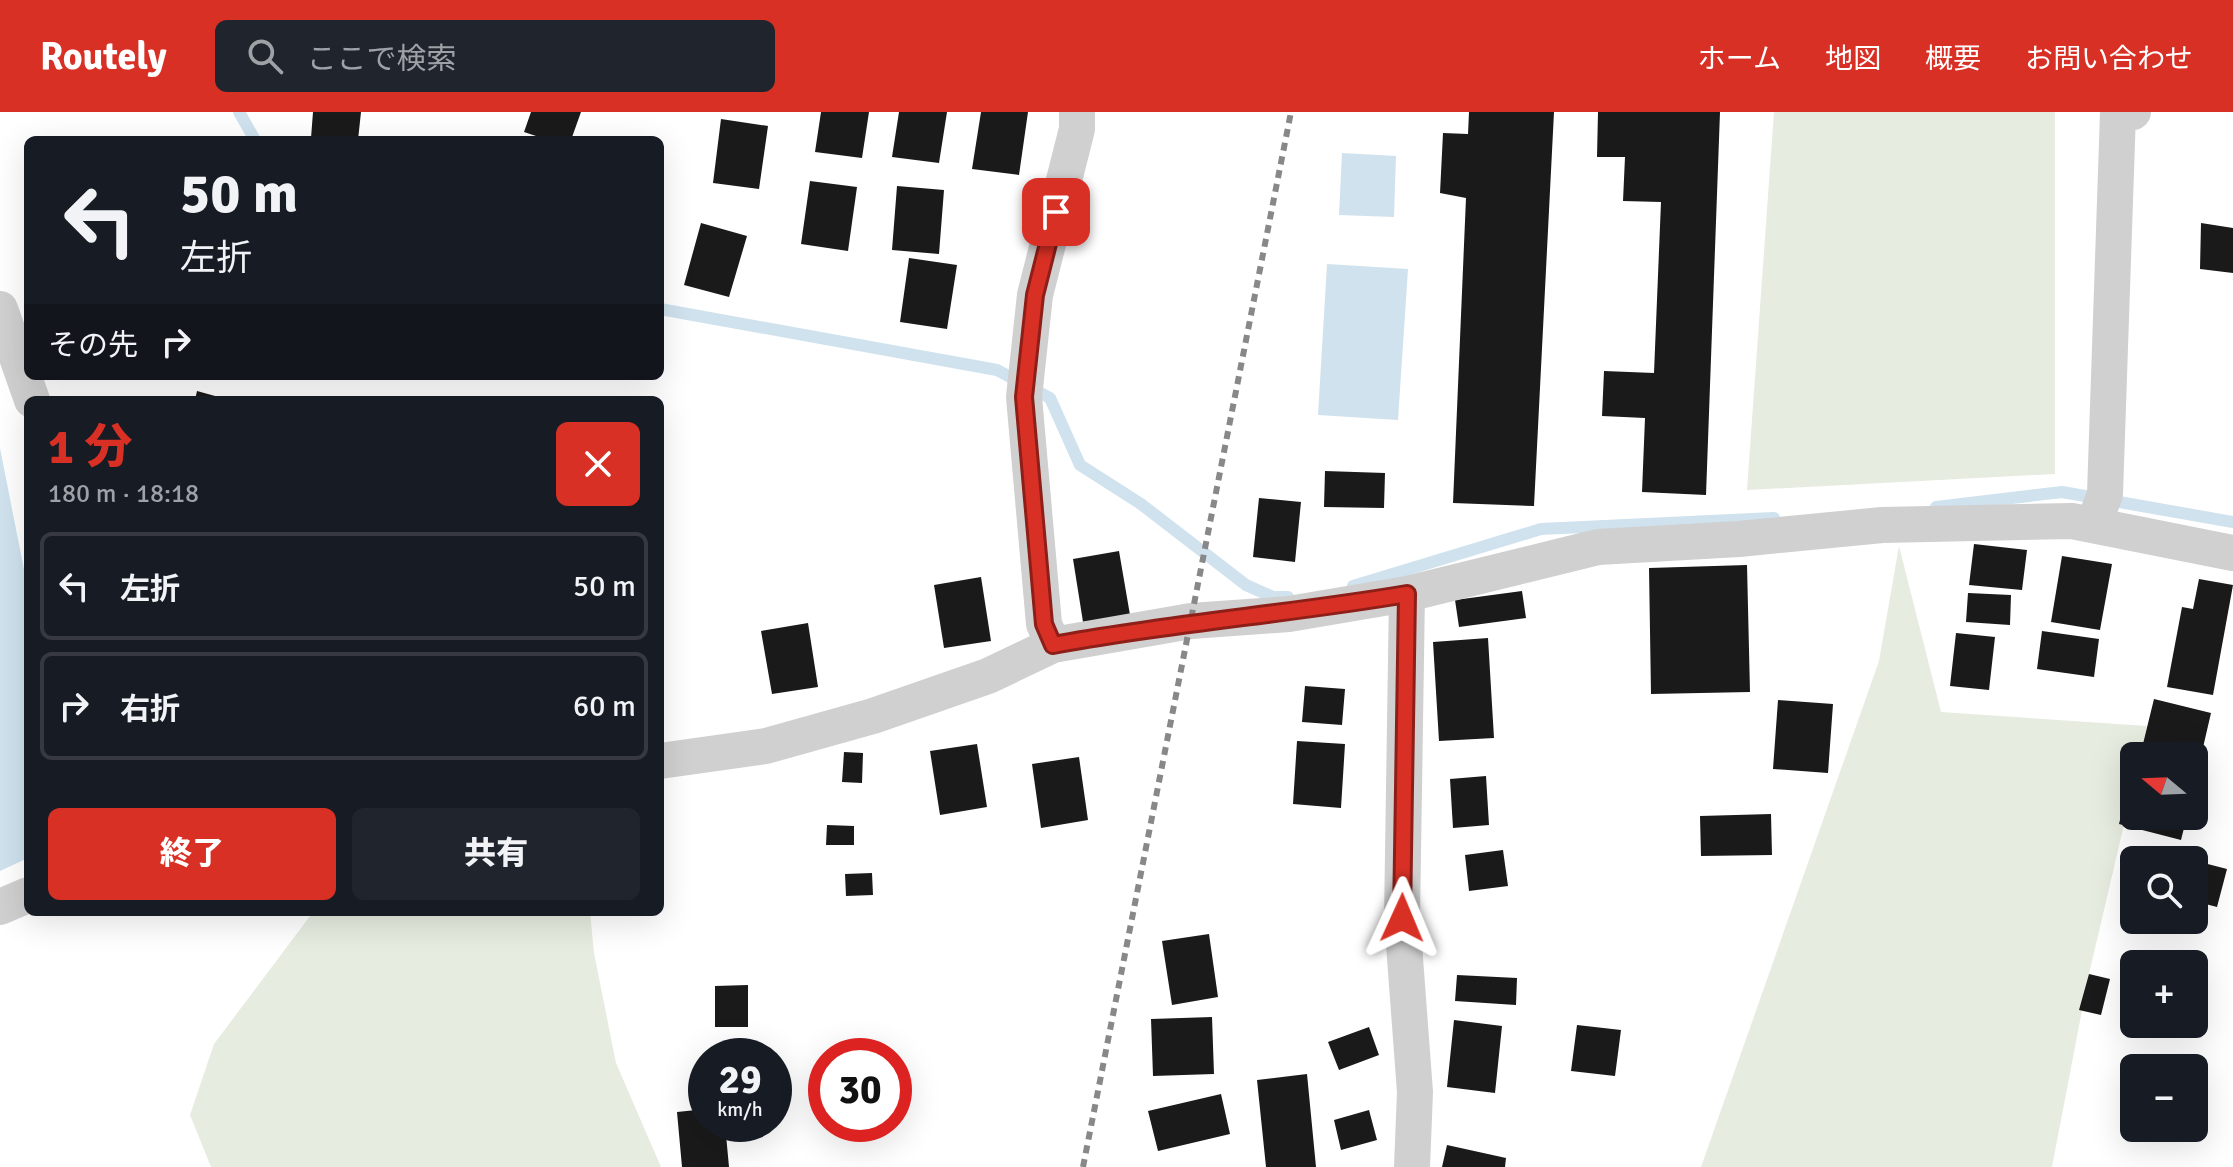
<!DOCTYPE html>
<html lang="ja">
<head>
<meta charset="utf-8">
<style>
	:root { --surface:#171b24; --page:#20242c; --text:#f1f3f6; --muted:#9ea1a6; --line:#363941; --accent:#d93025 }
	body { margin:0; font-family:Signika,"Noto Sans JP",sans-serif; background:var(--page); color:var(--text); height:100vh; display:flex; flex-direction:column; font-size:30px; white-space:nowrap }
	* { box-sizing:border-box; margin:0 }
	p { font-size:26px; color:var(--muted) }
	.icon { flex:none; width:44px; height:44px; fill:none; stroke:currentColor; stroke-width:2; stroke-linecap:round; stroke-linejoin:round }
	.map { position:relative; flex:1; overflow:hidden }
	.drawer { position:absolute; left:24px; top:284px; width:640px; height:520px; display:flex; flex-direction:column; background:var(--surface); border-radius:12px; box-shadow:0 8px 32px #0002 }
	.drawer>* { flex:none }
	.top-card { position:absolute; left:24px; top:24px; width:640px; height:244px; border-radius:12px; box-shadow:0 8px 32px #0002; background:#171b24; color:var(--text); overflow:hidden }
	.needle { width:52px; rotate:289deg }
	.fabs { position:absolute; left:2120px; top:630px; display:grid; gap:16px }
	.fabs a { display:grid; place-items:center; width:88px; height:88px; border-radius:12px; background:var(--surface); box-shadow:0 8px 32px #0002; font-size:40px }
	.speed { position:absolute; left:688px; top:926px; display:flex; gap:16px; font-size:40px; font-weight:700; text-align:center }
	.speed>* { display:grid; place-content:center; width:104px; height:104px; border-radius:50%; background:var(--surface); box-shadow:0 8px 32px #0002; line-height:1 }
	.speed small { font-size:20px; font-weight:400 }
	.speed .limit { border:12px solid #d22; background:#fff; color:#111 }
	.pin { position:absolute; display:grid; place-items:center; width:68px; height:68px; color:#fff; margin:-34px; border-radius:16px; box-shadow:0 4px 12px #0006 }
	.me { position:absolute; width:88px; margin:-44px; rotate:1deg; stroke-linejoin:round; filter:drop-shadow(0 0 6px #0008) }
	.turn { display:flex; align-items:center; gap:28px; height:168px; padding:0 24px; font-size:36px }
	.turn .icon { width:104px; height:104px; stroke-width:2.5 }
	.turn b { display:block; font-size:56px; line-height:68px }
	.then { display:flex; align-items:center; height:76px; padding:0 24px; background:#0003; gap:16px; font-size:30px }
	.round { display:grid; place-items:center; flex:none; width:84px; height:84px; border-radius:12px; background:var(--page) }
	.head { display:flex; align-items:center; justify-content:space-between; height:136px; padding:0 24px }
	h1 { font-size:48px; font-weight:800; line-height:60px; color:var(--accent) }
	.action { display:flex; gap:16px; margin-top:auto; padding:16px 24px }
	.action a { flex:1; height:92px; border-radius:12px; background:var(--accent); color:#fff; font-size:32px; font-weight:800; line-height:92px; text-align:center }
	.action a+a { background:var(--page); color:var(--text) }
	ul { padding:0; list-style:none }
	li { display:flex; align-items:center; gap:24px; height:108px; margin:0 16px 12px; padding:0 8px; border:4px solid var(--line); border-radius:12px }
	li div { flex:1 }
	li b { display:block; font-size:30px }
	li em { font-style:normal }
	header { display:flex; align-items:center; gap:48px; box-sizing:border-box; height:112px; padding:0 40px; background:var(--accent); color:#fff }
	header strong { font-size:38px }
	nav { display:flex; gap:44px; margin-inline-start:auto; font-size:28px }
	.search { width:560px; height:72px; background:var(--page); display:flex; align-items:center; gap:20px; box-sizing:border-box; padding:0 28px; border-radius:12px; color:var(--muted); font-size:30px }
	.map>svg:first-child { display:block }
	.green { fill:#e6ecdf }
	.water { fill:#cfe2ee }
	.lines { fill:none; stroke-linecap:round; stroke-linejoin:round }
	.stream { stroke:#cfe2ee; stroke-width:12 }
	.building { fill:#1a1a1a }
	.street { stroke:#d0d0d0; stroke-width:36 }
	.rail { stroke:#888; stroke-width:6; stroke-dasharray:8 6; stroke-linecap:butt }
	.route-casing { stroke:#8d1f18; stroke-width:20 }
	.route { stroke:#d93025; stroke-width:14 }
</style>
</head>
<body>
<header>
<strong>Routely</strong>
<div class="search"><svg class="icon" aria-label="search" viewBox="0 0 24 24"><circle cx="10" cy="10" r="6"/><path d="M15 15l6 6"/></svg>ここで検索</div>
<nav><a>ホーム</a><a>地図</a><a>概要</a><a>お問い合わせ</a></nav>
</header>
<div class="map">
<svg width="2233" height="1055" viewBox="0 0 2233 1055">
	<rect width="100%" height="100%" fill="#fff"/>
	<path class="green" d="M1774,0h281v362l-308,16z
		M1899,434l42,166 206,14 -7,30h-6v26l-45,192 -37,193h-351l178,-506z
		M313,800h277l4,41 22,110 45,104h-450l-21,-52 24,-71z"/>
	<path class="water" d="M1342,41l54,3 -2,61 -55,-2z
		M1327,152l81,5 -10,151 -80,-5z
		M0,336l28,142v268l-28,13z"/>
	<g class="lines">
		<path class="stream" d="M239,0l16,28
			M660,197l337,61 53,28 30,67 61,39 105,81 27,12h15
			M1936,395l126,-15 171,30
			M1353,474l188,-57 233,-11"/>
	</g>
	<path class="building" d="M313,0h48l-3,28 -47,-2z
		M531,0h50l-10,28h-23l-24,-8z
		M821,0h48l-7,46 -47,-6z
		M899,0h48l-8,51 -47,-6z
		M981,0h47l-9,63 -47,-6z
		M1469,0h85l-20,394 -81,-3 13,-305 -26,-5 3,-60 25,1z
		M1598,0h122l-14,383 -64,-3 3,-74 -43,-2 2,-45 50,2 7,-171 -38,-1 2,-44h-28z
		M721,7l47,7 -9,63 -46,-6z
		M810,69l47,6 -9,64 -47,-7z
		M897,74l47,4 -5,64 -47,-4z
		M701,111l46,13 -18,61 -45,-12z
		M2201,111l32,5v45l-33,-4z
		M909,146l48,7 -10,64 -47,-7z
		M197,279l29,8 -1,1h-30z
		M1325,359l60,2 -1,35 -60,-1z
		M1259,386l42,4 -6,60 -42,-5z
		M1974,432l53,6 -5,40 -53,-5z
		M1119,439l11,64 -47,7 -10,-63z
		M2062,444l50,8 -12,66 -49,-8z
		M1747,453l3,127 -99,2 -2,-126z
		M981,465l10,64 -47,7 -10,-63z
		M2199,467l34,6 -20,110 -46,-8 15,-80 11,2z
		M1522,479l4,27 -67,9 -4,-27z
		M1968,481l43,2 -1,30 -44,-3z
		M808,511l10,64 -46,7 -11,-63z
		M2042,519l57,8 -5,38 -57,-8z
		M1956,521l39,4 -6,53 -39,-4z
		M1488,526l6,100 -55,3 -6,-99z
		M1305,574l40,3 -3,36 -40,-3z
		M2154,587l57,14 -16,69 -1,-26h-54z
		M1778,588l55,4 -5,69 -55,-4z
		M1297,629l48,3 -4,64 -48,-4z
		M977,632l10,63 -47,8 -10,-64z
		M844,640l19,1 -1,30 -20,-1z
		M1079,645l9,63 -47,8 -9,-64z
		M1486,664l3,49 -36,3 -3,-49z
		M2129,672l5,1v31h53l-6,24 -62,-16z
		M1771,702l1,41 -71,1 -1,-40z
		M827,713l27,1v19h-28z
		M1503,738l5,36 -39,5 -4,-36z
		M2196,749l31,8 -10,38 -23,-6z
		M872,761l1,22 -27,1 -1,-22z
		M1209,822l9,63 -46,8 -10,-64z
		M2089,862l21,5 -9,36 -22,-5z
		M1457,863l60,3 -1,27 -61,-4z
		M748,873v42h-33v-41z
		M1212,905l2,57 -61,2 -2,-57z
		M1454,908l48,6 -7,67 -48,-6z
		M1577,913l44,5 -6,46 -44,-5z
		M1369,915l10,28 -40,15 -11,-28z
		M1307,962l9,93h-50l-9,-87z
		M1221,982l9,40 -72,17 -10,-40z
		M706,997v15h19l4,43h-47l-5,-55z
		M1369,998l8,30 -36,10 -7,-30z
		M1447,1033l59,13 -1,9h-63z"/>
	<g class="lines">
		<path class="street" d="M0,197l32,91
			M2094,412l11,-30 13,-381 15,-1
			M1407,482l-5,324 13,174 -3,75
			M1053,533l-9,-21 -20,-227 11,-102 42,-166v-17
			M660,649l106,-15 107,-30 115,-40 65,-31 138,-24 98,-7 118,-20 191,-47 141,-8 143,-14 190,-4 161,32
			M0,795l28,-12"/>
		<path class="rail" d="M1083,1055l208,-1055"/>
	</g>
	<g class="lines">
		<defs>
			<path id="route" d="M1056,100l-21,83 -11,102 20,227 9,21c118,-22 236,-31 354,-51l-5,324"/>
		</defs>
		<use href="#route" class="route-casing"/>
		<use href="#route" class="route"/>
	</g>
</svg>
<div class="fabs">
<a><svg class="needle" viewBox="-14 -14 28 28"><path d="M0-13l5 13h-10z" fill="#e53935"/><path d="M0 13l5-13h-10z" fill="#9ea1a6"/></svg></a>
<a><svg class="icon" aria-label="search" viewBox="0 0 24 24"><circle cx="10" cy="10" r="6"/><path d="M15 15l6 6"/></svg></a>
<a>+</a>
<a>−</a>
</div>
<div class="speed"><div>29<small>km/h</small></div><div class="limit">30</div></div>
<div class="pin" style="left:1056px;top:100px;background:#d93025"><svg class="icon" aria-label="arrive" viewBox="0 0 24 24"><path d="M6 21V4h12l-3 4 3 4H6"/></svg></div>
<svg class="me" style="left:1402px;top:806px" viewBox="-20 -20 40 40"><path d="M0-17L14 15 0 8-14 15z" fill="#d93025" stroke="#fff" stroke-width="4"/></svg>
<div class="top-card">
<div class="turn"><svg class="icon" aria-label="left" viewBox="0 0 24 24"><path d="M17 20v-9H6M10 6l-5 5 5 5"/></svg><div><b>50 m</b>左折</div></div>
<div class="then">その先<svg class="icon" aria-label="right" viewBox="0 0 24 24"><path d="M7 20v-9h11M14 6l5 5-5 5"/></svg></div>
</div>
<section class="drawer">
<div class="head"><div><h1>1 分</h1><p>180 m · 18:18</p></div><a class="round" style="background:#d93025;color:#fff"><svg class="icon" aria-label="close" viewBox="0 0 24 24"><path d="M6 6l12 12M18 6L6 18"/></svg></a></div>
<ul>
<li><svg class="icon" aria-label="left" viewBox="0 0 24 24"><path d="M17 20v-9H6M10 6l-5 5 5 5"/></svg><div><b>左折</b></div><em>50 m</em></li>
<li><svg class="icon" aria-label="right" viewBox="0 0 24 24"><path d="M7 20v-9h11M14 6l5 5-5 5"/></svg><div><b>右折</b></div><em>60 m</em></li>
</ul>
<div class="action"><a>終了</a><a>共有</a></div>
</section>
</div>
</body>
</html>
